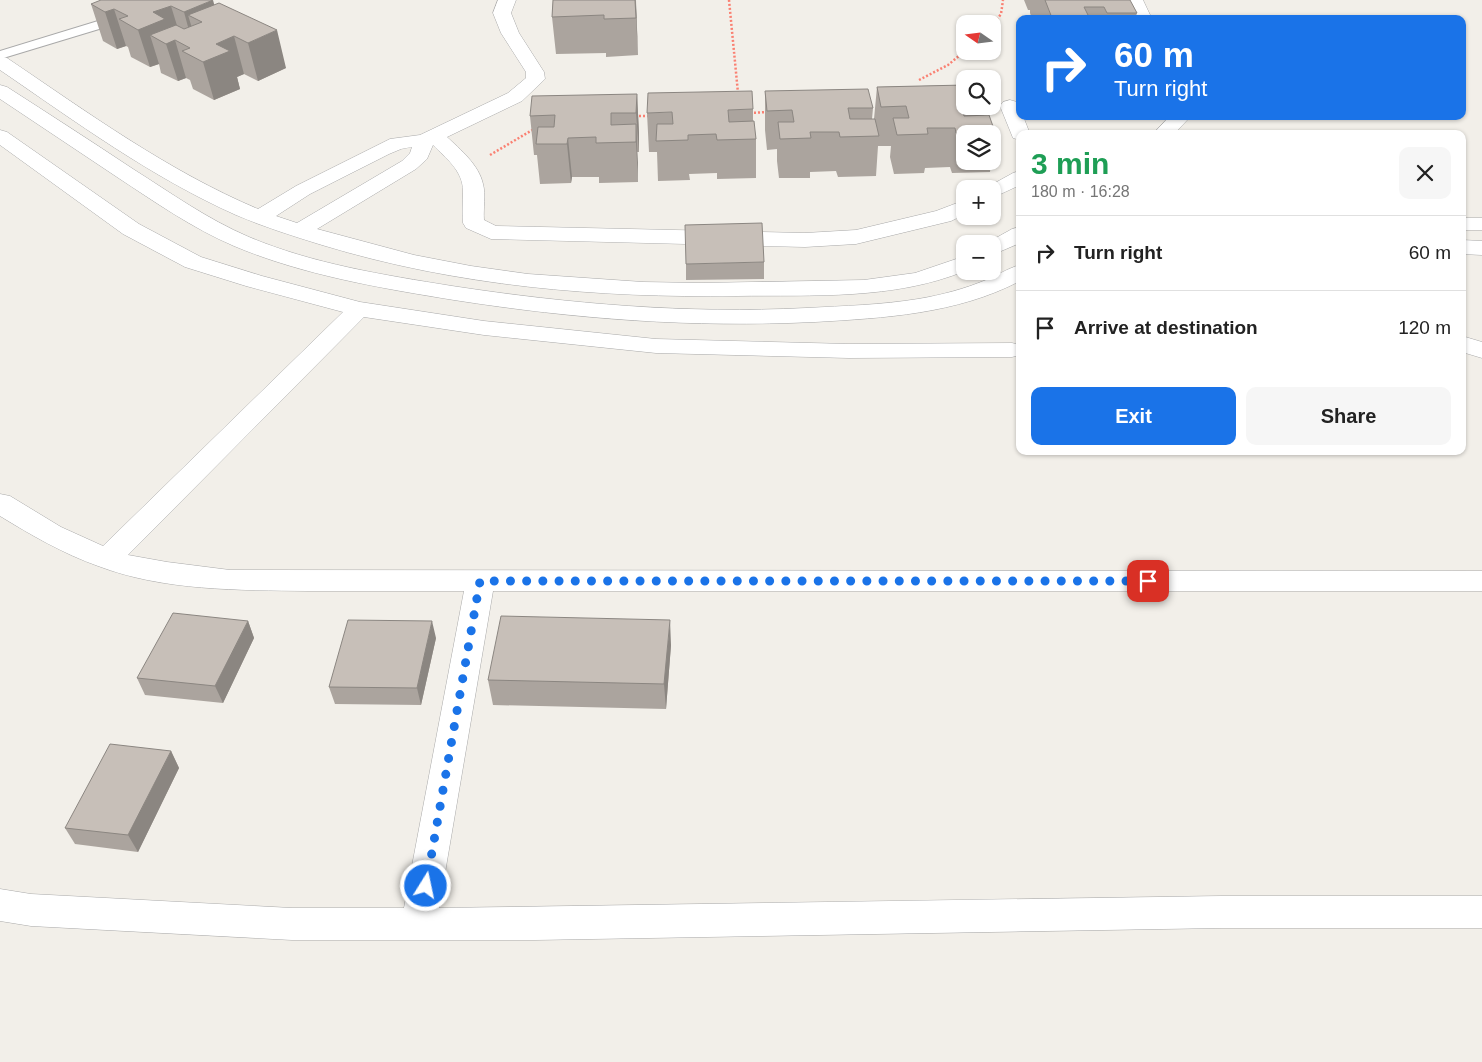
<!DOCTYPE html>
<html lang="en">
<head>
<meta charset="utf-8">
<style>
	:root { --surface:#fff; --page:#f6f6f6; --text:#222; --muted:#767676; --line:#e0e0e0; --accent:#1a73e8 }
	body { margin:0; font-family:Helvetica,sans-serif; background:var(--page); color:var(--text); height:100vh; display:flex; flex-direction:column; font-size:19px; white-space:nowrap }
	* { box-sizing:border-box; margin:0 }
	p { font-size:16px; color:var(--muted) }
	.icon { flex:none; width:28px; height:28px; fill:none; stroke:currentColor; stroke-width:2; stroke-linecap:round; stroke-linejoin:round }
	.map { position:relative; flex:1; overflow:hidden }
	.side { position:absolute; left:1016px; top:130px; width:450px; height:325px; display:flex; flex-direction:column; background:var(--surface); border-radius:10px; box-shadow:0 1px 4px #0004 }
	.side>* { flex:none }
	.guide { position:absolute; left:1016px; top:15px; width:450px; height:105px; border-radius:10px; box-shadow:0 1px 4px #0004; background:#1a73e8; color:#fff; overflow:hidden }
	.needle { width:32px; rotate:284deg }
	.tools { position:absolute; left:956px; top:15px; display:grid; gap:10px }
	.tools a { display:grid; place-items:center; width:45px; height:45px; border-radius:10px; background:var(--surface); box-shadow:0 1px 4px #0004; font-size:25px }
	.pin { position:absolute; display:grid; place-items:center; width:42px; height:42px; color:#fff; margin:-21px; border-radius:10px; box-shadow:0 2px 8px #0006 }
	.me { position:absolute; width:55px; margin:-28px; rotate:10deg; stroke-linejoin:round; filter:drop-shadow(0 0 4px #0008) }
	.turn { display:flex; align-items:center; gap:18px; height:105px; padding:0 15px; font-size:22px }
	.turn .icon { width:65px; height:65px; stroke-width:2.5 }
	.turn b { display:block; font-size:35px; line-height:42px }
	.round { display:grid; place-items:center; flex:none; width:52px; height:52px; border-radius:10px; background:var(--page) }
	.headline { display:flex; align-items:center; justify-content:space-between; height:85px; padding:0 15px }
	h1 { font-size:30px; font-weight:700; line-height:38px; color:#1e9e55 }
	.action { display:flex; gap:10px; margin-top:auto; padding:10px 15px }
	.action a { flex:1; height:58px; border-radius:10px; background:var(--accent); color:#fff; font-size:20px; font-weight:700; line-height:58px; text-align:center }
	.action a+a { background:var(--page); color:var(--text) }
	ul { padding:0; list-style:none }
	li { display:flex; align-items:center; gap:15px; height:75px; padding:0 15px; border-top:1px solid var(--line) }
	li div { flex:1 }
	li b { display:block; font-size:19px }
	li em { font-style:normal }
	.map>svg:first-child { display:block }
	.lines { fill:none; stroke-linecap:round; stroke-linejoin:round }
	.service-casing { stroke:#a9a9a9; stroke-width:2 }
	.minor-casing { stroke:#a9a9a9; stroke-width:1 }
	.path { stroke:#fa8072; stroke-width:2.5; stroke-dasharray:2 2; stroke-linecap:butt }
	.service { fill:#fff; fill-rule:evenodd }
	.minor { fill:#fff; fill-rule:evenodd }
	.wall { fill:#aba49e }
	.shaded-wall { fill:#8b8681 }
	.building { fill:#c7bfb8; stroke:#8b8681 }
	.route { stroke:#1a73e8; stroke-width:9; stroke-dasharray:0 16.2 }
</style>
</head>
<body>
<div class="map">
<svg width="1482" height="1062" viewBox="0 0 1482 1062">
	<rect width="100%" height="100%" fill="#f2efe9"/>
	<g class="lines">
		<defs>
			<path id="service" d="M152,0h14l-12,11 -12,5 -142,43v-8l134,-41z"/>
			<path id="minor" d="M498,0h18l-5,13 8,20 25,39 1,7 -23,22 -75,36c13,12 32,28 36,47 3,11 0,24 1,36l12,6 309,7 51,-3 80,-19 29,-11v14l-14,7 -95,23 -51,3 -314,-8 -25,-11 -3,-5c-1,-11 0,-21 0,-32 0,-20 -17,-33 -30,-46l-6,14 -11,10 -99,60 97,26 57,11 57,8 115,8 58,1 163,-3 51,-7 50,-17v15c-72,29 -151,24 -228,25 -140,2 -280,-10 -415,-51 -29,-9 -58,-18 -86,-30 -85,-38 -160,-93 -236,-145v-14l7,2c80,54 161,113 251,151l38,-23 94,-47 30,-4 88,-42 18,-15v-6l-25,-39 -8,-20zM412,147l-2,6 -8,8 -105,62 -21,-7 34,-22 79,-40 12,-5z
				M1125,0h18l9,19h-18z
				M0,85l7,2c42,27 84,54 126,82 38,24 74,50 116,68 64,27 135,38 203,49 118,18 235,28 354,22 38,-2 75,-3 112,-9 24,-4 46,-10 68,-19 11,-4 22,-12 34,-15v16c-63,33 -136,37 -205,41 -123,6 -239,-3 -361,-22 -74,-12 -151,-25 -220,-54 -42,-18 -79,-44 -117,-69 -39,-26 -78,-52 -117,-78z
				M1010,100l7,2 3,5v9h3l7,18h-10v6l-7,-2 -13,-32 3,-4z
				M1170,116h21l-17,18h-21z
				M0,130l7,2 132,92 62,33 61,19 98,26 124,19 172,18 193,5 163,-1 8,2v10l-8,2 -163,1 -193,-5 -172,-18 -120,-18 -236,238 39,7 63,8 1252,1v20h-989l-54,317 782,-12h261v32h-261l-686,12h-243l-261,-14 -31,-5v-32l31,5 261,14h112l60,-317c-52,0 -104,0 -156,0 -70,-1 -144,0 -210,-25 -34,-12 -67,-31 -98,-50v-22l10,2 51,31 42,19 240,-234 -97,-26 -61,-19 -62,-33 -123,-89z
				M1020,171v14l-28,13v-9h-8l29,-16z
				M1462,218h20v12h-20z
				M1020,227v16l-28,12v-11h-7l27,-15z
				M1462,240l20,1v14l-20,-1z
				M1462,336l20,6v16l-20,-6z"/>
		</defs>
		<use href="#service" class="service-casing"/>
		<use href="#minor" class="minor-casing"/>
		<path class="path" d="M729,0l9,93
			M992,26l9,-12 2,-14
			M919,80l29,-15 17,-14
			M750,113l19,-1
			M635,116h16
			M490,155l44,-26"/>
		<use href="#service" class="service"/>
		<use href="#minor" class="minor"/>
	</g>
	<path class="wall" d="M553,0h83l2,55 -32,2v-4l-50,1 -4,-37z
		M1024,0h99l14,13 -2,6h-103l-2,-6v-3h-2z
		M91,4l123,1 72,63 -28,13 -14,-7 -7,3 3,12 -26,11 -21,-11 -3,-9 -4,-2 -8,3 -17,-8 -2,-9 -9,3 -19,-10 -3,-10 -2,-1 -9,3 -14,-8z
		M965,85v21h20l-1,9 11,17 -3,19v-17h-27v27h26l-1,11 -38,1 -2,-6 -25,1 -1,5 -30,1 -4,-17 1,-11h-13l-2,30 -38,1 -2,-6 -26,1v6h-31l-2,-17v-12l-10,1 -2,-20v-39l108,17 -1,11h2l3,-32z
		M637,94l2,39v19h-2l1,30 -39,1v-6h-27l-1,6 -31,1 -3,-29h-3l-4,-39z
		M753,109v12l3,18v39l-39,1v-6l-28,1 1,6 -32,1 -1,-29h-8l-2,-39z
		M764,262v17l-78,1v-16z
		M248,621l6,17 -31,65 -78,-8 -8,-17z
		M436,638l-15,67 -86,-1 -6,-17z
		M671,645l-5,64 -173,-4 -5,-25z
		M171,751l8,17 -41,84 -63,-8 -10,-16z"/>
	<path class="shaded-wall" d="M213,0l10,37 -21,-15 -14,-7 10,33 -4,1 -10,-37z
		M635,0l1,5 2,50z
		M171,6l11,36 -7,-2 11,38 -8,3 -12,-37 -16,-9 9,29 -9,3 -12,-37 15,-18z
		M114,9l12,37 -9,3 -12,-37z
		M277,30l9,38 -28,13 -10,-38z
		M234,36l10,38 -7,3 3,12 -26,11 -11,-38 13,-18z
		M637,94l2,39v19l-3,-39z
		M636,124l2,40v18l-2,-40z
		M568,138l4,39 -1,6 -4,-39z
		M670,620l1,25 -5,64 -2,-25z
		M248,621l6,17 -31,65 -8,-17z
		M432,621l4,17 -15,67 -4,-17z
		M171,751l8,17 -41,84 -10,-17z"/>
	<path class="building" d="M101,0h112l-29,12 -13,-6 -18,6 12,7 -27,11 -19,-11 9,-3 -14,-7 -9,3 -14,-8z
		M553,0h82l1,18 -32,1v-4l-52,2z
		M1045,0h85l7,13h-30l-3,-6h-20l5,10 -37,1z
		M219,3l58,27 -29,13 -14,-7 -18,8 14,7 -27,11 -21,-11 8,-3 -15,-8 -9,4 -16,-9 26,-10 8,4 18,-7 -14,-7z
		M965,85v19h-4l3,12 25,-1 6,17 -39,1 -1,-5h-28l1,6 -31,1 -4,-17h16l-3,-12 -25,1 -4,-20z
		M868,89l5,19h-25l2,11h25l4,17 -39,1 -1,-5h-29l1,6 -31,1 -2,-17h16l-2,-12 -25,1 -2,-20z
		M752,91l1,18 -25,1 1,12 25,-1 2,18 -39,1 -1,-6 -28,1v5l-32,1 1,-17h16l-1,-12 -25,1 1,-20z
		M637,94l-1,19h-25v12l25,-1v18l-40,1v-6l-28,1 -1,6h-31l2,-17h16l1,-12 -25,1 2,-20z
		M762,223l2,39 -78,2 -1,-39z
		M173,613l75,8 -33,65 -78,-8z
		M501,616l169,4 -6,64 -176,-4z
		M348,620l84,1 -15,67 -88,-1z
		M110,744l61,7 -43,84 -63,-7z"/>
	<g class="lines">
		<path class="route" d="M426,886l54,-305h668"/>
	</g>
</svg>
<div class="tools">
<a><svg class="needle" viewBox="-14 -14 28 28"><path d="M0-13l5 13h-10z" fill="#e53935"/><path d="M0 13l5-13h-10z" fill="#767676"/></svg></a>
<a><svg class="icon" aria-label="search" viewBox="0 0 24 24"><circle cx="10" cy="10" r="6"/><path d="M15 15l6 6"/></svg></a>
<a><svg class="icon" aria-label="layers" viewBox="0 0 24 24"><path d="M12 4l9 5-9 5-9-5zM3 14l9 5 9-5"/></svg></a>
<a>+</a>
<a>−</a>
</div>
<div class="pin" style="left:1148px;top:581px;background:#d93025"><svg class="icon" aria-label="arrive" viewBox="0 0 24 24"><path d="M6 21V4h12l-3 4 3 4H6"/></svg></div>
<svg class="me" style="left:426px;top:886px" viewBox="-20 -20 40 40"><circle r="17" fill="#1a73e8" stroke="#fff" stroke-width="3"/><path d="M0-11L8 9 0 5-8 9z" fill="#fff"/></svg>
<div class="guide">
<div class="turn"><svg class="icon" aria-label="right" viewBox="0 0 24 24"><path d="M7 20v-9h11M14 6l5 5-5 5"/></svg><div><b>60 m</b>Turn right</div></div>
</div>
<section class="side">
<div class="headline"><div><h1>3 min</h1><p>180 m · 16:28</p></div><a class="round"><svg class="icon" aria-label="close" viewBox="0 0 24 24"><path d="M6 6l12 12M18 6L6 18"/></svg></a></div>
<ul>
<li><svg class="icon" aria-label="right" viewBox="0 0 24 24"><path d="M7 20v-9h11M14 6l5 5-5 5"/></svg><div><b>Turn right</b></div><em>60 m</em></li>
<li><svg class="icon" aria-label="arrive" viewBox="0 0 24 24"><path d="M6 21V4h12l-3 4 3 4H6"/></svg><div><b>Arrive at destination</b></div><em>120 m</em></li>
</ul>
<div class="action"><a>Exit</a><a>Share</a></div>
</section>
</div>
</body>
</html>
